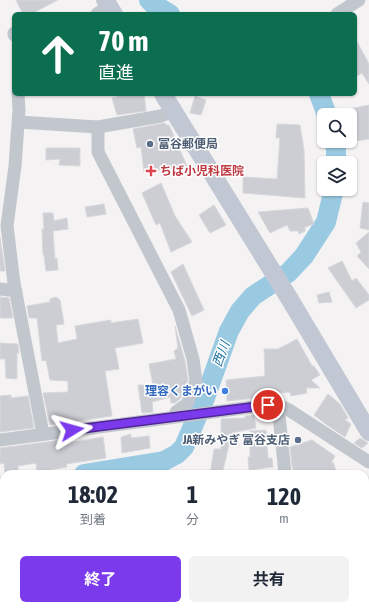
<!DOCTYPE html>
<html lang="ja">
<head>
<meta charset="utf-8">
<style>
	:root { --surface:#fff; --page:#f2f2f3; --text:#1f2937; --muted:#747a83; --accent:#7c3aed }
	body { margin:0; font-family:"Asap Condensed","Noto Sans JP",sans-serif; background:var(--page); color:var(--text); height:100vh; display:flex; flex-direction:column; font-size:15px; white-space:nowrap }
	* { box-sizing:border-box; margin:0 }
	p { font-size:13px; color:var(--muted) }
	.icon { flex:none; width:22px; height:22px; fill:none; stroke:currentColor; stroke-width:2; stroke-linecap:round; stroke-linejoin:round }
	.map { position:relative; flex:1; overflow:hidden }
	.panel { position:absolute; left:0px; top:470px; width:369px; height:140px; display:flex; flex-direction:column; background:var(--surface); border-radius:12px 12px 0 0; box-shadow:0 1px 3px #0004 }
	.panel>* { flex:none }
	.banner { position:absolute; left:12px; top:12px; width:345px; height:84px; border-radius:6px; box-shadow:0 1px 3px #0004; background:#0b6e4f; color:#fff; overflow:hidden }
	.fabs { position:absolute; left:317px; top:108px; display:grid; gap:8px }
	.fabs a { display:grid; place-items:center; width:40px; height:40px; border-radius:6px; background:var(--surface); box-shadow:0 1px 3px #0004; font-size:20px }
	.pin { position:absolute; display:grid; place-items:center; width:34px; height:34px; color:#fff; margin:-17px; border:2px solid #fff; border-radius:50%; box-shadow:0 1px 4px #0007 }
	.me { position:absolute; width:44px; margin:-22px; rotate:82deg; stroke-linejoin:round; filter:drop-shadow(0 0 3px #0008) }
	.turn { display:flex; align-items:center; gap:14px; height:84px; padding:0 20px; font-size:18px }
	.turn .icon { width:52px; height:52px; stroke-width:2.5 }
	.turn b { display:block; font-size:28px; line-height:34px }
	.eta { display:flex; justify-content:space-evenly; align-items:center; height:68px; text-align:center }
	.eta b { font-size:24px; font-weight:700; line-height:28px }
	.primary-button { display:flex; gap:8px; margin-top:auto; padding:8px 20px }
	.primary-button a { flex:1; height:46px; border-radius:6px; background:var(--accent); color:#fff; font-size:16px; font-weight:700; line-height:46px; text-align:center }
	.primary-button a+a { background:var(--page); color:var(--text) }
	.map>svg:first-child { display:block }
	.green { fill:#c7ebda }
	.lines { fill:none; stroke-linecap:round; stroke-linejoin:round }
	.river { stroke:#9acae2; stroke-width:20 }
	.building { fill:#cdced4; stroke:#d7d8dc }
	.street { stroke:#c2c7ce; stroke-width:13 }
	.secondary { stroke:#c2c8d3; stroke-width:18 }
	.route-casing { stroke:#51269a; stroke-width:10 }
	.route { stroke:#7c3aed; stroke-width:7 }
	.service-dot { fill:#5c6f8a; stroke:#fff; stroke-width:1.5 }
	.health-dot { fill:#e0444e; stroke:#fff; stroke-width:1.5 }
	.shop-dot { fill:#3f7fe0; stroke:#fff; stroke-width:1.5 }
	.labels { text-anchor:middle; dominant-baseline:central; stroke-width:3; stroke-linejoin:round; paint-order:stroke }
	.service-label { font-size:12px; font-weight:bold; fill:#4e5e75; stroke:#fff; text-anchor:start }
	.health-label { font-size:12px; font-weight:bold; fill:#be3a42; stroke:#fff; text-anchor:start }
	.shop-label { font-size:12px; font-weight:bold; fill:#366cbe; stroke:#fff; text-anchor:end }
	.water-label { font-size:13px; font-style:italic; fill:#1f739d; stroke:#fff }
</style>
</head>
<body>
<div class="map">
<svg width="369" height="610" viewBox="0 0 369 610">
	<rect width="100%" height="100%" fill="#f4f2f2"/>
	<path class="green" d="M66,606h111v4h-112z"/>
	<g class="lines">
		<path class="river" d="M149,0l4,4 17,10
			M319,94l8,21
			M334,141l2,8v14
			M84,474l80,-13 13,-7 7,-7 21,-49 24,-67 11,-20 13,-15 35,-23 16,-17 22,-34 8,-33
			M0,531l4,-8"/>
	</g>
	<path class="building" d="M16,0h42l-27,14h-8z
		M355,38l14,26v20l-7,-11 -7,4z
		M127,94h17l2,17 -29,4 -5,-17z
		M195,96l11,4 -5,15 -11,-2z
		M369,105v34l-12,2 -7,-32z
		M165,123l1,2h3l18,41 -43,6 -3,-25 -4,1 -4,-19z
		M277,124l23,1 4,25 1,48 -62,-5v-16l34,2 3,-41h-4z
		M46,148h34v18l-21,-1 1,-6 -14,1z
		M161,183l14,33 17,26 -21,10 -11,-29 -4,2 -14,-32z
		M363,202l6,1v27l-9,-2z
		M104,204l2,10 -19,3 -2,-10z
		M214,205l12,20 -16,8 -11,-18z
		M308,208l6,16 -9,3v4l-6,3 -1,-3h-8l-3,-6 -17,8 -12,-21z
		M43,213h10l1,8 13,-3 1,11 -15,2 2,28 2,-1 1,12 -12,1 -2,-16h-1l-1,-26h2z
		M369,232v37l-12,-13 4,-4 -5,-9z
		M0,237l5,34h-5z
		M342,261l10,20 4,-3 13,17v5l-13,8 -28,-40z
		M183,264l21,46 -12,6 -21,-44z
		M329,292l3,10 -13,1 -2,-8z
		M0,297l9,1 4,20h-13z
		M56,297l4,3 4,24 -8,1 2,18 19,-4 -2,-13 36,-6v3l27,-4 5,24 -28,5 4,21 -14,2 7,45 -62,9 -7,-32 25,-1v-11l-18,-1 -4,-20 -4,1 -5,-43h-8l-2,-12 23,-4v-3z
		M175,326l10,35 3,19 -8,19 -5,4h-4l-1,-6 -18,5 1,10 -11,1 -4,-28h15l-4,-21 27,-5 -2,-8 4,-3z
		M297,339l15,27h2l6,9 -9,5 9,8h-14l1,5 -16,3 -1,-4 -34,3 1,3 -30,3 -1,-21 39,-4 -1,-27h14z
		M0,343l18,1 1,9h-2v26l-11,-1 -1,-19h-5z
		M328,394l12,10 8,14 -3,2 6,4 -6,13 -18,-12 -13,-10z
		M11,395v3l17,-2 6,32 -34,4v-36z
		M254,415l2,13 -24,5v12h-3l-7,29h-12l4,-25h7v-30l24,-1v-2z
		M266,430l2,28h4l1,9 -24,3 -1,-13h2v-26z
		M131,434v4l18,-2 1,12 -28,5 -1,-16z
		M103,437l3,21 -40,6 1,3 -17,3v2l-13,1 -1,-10 -18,3v8h-13l-1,-11 -4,1v-16l62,-8 1,4z
		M360,438l8,5 -6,5 -8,-5z
		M312,440l23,16 -4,7 2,-1 4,12h-42l-3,-8 -2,-19z"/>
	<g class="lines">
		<path class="street" d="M97,14l12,-8
			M337,14l22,-14
			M14,33v2
			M18,94l1,16 -4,56 -8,60 7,57 29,151
			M18,122l80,5 63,-11 12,-5
			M98,127v25l81,158 14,49 3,22 -9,23 -11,8v4
			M0,289l16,2
			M278,405l7,69
			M0,440l267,-35h11l11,5 80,52
			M298,606l1,4"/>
		<path class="secondary" d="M105,0l9,14
			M163,94l126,204 80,134"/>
	</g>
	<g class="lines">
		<defs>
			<path id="route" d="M72,430l196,-25"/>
		</defs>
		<use href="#route" class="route-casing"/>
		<use href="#route" class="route"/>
	</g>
	<g class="service-dot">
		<circle cx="150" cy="144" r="4"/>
		<circle cx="298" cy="440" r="4"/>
	</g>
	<path class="health-dot" d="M149 165h4v4h4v4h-4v4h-4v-4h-4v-4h4z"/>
	<circle class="shop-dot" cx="225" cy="391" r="4"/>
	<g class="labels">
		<g class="service-label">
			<text x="158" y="144">富谷郵便局</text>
			<text x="290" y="440" text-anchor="end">JA新みやぎ 富谷支店</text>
		</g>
		<g class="health-label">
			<text x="160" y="171">ちば小児科医院</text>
		</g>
		<g class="shop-label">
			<text x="217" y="391">理容くまがい</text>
		</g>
		<g class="water-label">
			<text transform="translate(221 354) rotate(-70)">西川</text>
		</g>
	</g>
</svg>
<div class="fabs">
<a><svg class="icon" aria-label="search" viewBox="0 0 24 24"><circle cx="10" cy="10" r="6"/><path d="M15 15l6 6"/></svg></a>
<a><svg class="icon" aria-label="layers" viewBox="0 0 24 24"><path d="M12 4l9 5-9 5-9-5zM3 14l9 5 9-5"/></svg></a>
</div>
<div class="pin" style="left:268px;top:405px;background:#d93025"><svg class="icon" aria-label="arrive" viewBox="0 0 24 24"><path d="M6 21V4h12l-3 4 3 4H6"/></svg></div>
<svg class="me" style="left:72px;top:430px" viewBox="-20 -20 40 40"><path d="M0-17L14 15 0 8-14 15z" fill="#7c3aed" stroke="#fff" stroke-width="4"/></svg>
<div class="banner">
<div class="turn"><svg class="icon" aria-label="ahead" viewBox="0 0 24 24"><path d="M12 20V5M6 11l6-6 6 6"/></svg><div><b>70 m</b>直進</div></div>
</div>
<section class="panel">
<div class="eta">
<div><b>18:02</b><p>到着</p></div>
<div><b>1</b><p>分</p></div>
<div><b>120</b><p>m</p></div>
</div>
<div class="primary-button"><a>終了</a><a>共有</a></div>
</section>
</div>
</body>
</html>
